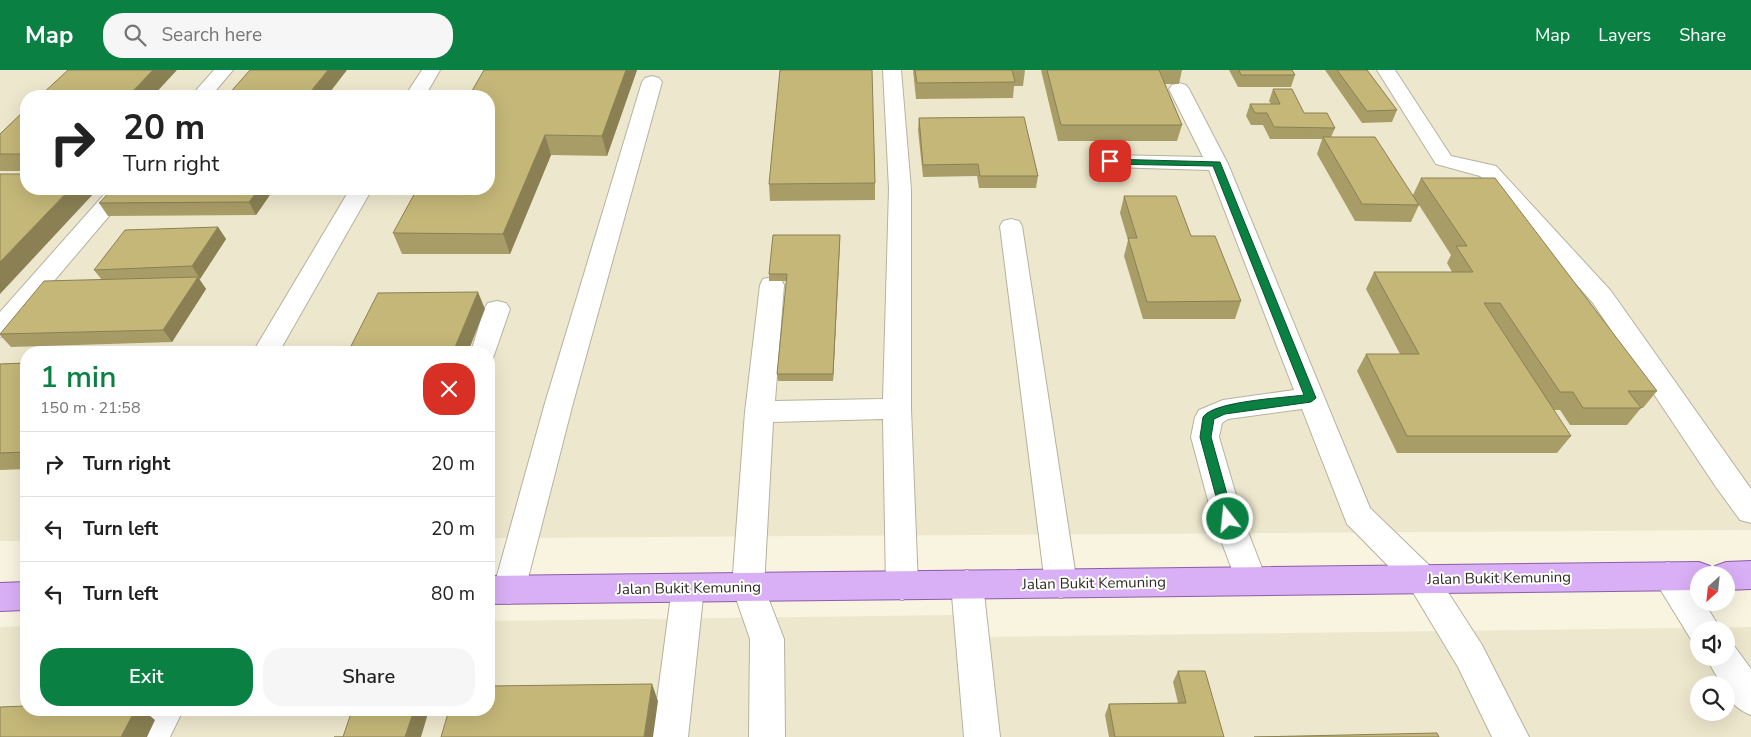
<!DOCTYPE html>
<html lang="en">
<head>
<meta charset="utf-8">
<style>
	:root { --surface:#fff; --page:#f6f6f6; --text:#222; --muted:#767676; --line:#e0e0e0; --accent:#0b8043 }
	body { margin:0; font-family:"Nunito Sans",sans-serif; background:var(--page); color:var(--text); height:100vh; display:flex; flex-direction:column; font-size:19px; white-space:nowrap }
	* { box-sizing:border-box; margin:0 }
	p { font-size:16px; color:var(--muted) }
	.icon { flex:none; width:28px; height:28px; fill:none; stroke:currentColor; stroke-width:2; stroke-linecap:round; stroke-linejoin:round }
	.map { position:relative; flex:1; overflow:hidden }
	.details { position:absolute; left:20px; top:276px; width:475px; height:370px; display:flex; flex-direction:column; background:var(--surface); border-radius:20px; box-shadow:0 5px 20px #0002 }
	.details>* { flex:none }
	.guide { position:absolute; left:20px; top:20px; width:475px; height:105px; border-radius:20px; box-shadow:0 5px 20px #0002; background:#fff; color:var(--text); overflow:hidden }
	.needle { width:32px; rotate:207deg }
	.controls { position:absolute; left:1690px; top:496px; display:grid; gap:10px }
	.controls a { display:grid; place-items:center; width:45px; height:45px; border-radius:50%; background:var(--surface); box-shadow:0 5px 20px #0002; font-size:25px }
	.pin { position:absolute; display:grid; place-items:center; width:42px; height:42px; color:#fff; margin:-21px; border-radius:10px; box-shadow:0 2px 8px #0006 }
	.me { position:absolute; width:55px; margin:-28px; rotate:344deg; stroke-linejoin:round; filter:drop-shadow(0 0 4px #0008) }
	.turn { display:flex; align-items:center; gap:18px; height:105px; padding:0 20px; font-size:22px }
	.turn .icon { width:65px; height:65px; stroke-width:2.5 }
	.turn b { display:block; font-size:35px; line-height:42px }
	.round { display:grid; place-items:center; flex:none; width:52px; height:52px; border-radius:20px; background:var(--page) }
	.summary { display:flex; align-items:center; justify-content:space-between; height:85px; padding:0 20px }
	h1 { font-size:30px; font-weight:600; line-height:38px; color:var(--accent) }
	.button { display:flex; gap:10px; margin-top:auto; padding:10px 20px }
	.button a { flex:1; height:58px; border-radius:20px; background:var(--accent); color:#fff; font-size:20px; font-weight:600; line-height:58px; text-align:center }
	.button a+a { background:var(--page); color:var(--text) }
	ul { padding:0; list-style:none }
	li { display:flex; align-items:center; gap:15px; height:65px; padding:0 20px; border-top:1px solid var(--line) }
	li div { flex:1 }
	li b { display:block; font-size:19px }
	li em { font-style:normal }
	header { display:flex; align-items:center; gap:30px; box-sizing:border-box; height:70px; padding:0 25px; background:var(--accent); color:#fff }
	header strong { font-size:24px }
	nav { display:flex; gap:28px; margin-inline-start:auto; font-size:18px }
	.search { width:350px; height:45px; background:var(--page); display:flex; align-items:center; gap:12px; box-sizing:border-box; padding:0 18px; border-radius:20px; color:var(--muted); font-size:19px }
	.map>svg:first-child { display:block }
	.built { fill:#ede7cd; fill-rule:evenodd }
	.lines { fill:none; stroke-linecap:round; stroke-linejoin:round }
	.minor-casing { stroke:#b6b2a0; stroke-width:2 }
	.major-casing { stroke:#8c5ea8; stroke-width:2 }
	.minor { fill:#fff; fill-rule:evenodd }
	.major { fill:#d9aff5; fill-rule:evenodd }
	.wall { fill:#a99d67 }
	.shaded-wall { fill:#8a8054 }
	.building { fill:#c5b778; stroke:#8a8054 }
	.route { fill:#0b8043; stroke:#07532c }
	.labels { text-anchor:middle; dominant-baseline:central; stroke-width:4; stroke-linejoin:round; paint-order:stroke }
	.street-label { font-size:15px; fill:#2d2b24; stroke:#fff }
</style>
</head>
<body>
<header>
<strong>Map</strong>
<div class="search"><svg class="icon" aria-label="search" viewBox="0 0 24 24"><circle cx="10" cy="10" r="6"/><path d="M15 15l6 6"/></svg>Search here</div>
<nav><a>Map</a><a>Layers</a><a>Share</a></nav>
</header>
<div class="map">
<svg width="1751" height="667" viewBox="0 0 1751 667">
	<rect width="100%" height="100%" fill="#f8f4e0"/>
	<path class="built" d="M0,0h1751v460l-1262,8v-186h-463v189h-26zM26,26h463v93h-463z
		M953,545l10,122h-963v-110l26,-1v84h463v-89z
		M1751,557v110h-753l-11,-100zM1699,560h27v28h-27zM1699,615h27v27h-27z"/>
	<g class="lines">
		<defs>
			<path id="minor" d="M214,0h19l-22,26h-20z
				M422,0h18l-15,26h-20z
				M883,0h18l10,119v220l7,177 -5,10 -11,4 -11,-4 -5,-10 -3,-167 -110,3 -9,165 20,52 1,98h-36l1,-98 -18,-52 13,-175 15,-127 3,-6 9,-2 9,2 3,6 -9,116 108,-2 6,-210z
				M1377,0h18l56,86 45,10 115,125 140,198v34l-11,-3 -24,-33 -123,-184 -113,-127 -44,-12z
				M652,6l7,2 3,4 -89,321 -48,187 -5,10 -11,4 -11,-4 -5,-10 52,-187 97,-321 3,-4z
				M1179,13l7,2 3,4 39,75 142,344 63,61 49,76 47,92h-37l-34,-70 -47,-78 -64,-65 -45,-115 -74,10 -6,4 -3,14 24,82 24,62 -5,10 -11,4 -11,-4 -27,-72 -22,-82 4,-20 4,-7 24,-10 71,-10 -85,-220 -99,-3 -7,-2 -4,-4 4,-4 7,-2 93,2 -34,-68 3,-4z
				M109,119h23l-123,145 -9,3v-25z
				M350,119h22l-93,163h-26z
				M1011,149l8,2 3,5 55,358 -5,10 -11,4 -11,-4 -5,-10 -45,-358 3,-5z
				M497,231l9,2 4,6 -17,49 -4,2v-8h-18l13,-43 4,-6z
				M1668,492l11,4 20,29v7h5l17,28h-22v13l-7,-2 -40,-65 5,-10z
				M967,500l11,4 5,10 17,153h-36l-13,-153 5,-10z
				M688,504l11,4 5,10 -16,149h-36l20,-149 5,-10z
				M1726,574l9,3 16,22v46c-13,-5 -25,-15 -25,-30h-4l-16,-27h20z
				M146,640h37l-13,27h-37z"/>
			<path id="major" d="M1751,491v28l-25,1v-15h-27v15l-1210,14v-28l1210,-14 11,4 2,5 3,-5 11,-4z
				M26,512v28l-26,1v-28z"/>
		</defs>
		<use href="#minor" class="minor-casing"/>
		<use href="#major" class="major-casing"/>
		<use href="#minor" class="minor"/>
		<use href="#major" class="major"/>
	</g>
	<path class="wall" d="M637,0l-30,86 -56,-1 -41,99h-108l-9,-21z
		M913,0h112l-2,16h-9l-1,12 -97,1z
		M1041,0h141l-3,14h-14l17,41 -5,16h-119z
		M1229,0h63l3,5 -4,12h-53z
		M1325,0h42l30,40 -5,12 -30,1z
		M1273,19l31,24 31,15 -4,9 82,58 8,-17 236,213 -14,17h-2l-14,17h-57l-10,-15h-7l18,26 -14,17h-160l-40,-82 9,-17h34l-34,-65 8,-17h78l-5,-9 4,-8 -32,-50 -8,17 -56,-1 -38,-67 5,-15h-52l-7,-14h-12l-5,-9 4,-12h21l-2,-3z
		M26,39v62h-26v-37z
		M919,48l119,58 -2,12h-57l-2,-12 -54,1 -5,-47z
		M875,113v17l-105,1 -1,-17z
		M274,119l-18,26 -148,1 -9,-13z
		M1124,126l67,40 50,65 -6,18h-92l-19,-63 4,-16 -8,-27z
		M218,157l8,12 -26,40h-1l7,10 -34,53 -161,5 -11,-12v-1l102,-54 -8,-10z
		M840,165l-7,146h-55l-1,-7 10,-93h-18v-7z
		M26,293v106l-26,1v-106z
		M1178,601l46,66h-115l-4,-22 4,-11 69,-1 -5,-21z"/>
	<path class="shaded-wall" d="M153,0h24l-24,26h-25z
		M328,0h19l-20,26h-20z
		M626,0h11l-30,86 -5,-20z
		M545,65l6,20 -41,99 -7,-20z
		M70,119h24l2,2 -96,103v-32z
		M259,119h15l-18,26 -7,-13z
		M218,157l8,12 -26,40 -8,-13z
		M840,165v7l-7,139v-7z
		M198,207l8,12 -34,53 -9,-12z
		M478,222l7,17 -17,43h-15z
		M652,614l6,17 -5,36h-9z
		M135,640h8l12,10 -8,17h-26z
		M414,640h15l-8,27h-16z"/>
	<path class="building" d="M68,0h85l-25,26h-88z
		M250,0h78l-21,26h-80z
		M484,0h142l-24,66 -57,-1 -42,99 -110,-1 24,-44h72v-93h-20z
		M780,0h92l3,113 -106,1z
		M915,0h97l3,12 -98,1z
		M1047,0h112l23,55h-121z
		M1239,0h53l3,5h-54z
		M1337,0h30l30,40 -30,1z
		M1273,19h19l12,24h23l8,15 -61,-1 -7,-14h-12l-5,-9h30z
		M26,39v45h-26v-20z
		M1024,47l14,59h-58l-2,-12 -55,1 -4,-47z
		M1323,67h52l44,68 -57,-1z
		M0,104h26v15h44l-70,73z
		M1421,108h74l162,213h-29l13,17h-58l-10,-16h-13l-60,-89h-16l87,133h-164l-41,-82h53l-45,-82h99l-17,-26h11z
		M112,119h147l-10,13 -150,1z
		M1124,126h52l15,40h24l26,65 -94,1 -19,-64h9z
		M218,157l-26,39 -98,4 31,-40z
		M773,165h67l-7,139h-56l10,-100h-18z
		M198,207l-35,53 -163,4 44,-53z
		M478,222l-25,60h-105l30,-59z
		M26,293v89l-26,1v-89z
		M1178,601h27l19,66h-109l-6,-33 77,-1z
		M652,614l-8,53h-203l8,-27h40v-24z
		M26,636v4h109l-14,27h-121v-30z
		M352,640h62l-9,27h-71h9z
		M1437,663l2,4h-185z"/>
	<path class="route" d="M1107,89l113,3 96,236 -5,4 -86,12 -11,5 -3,18 23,82 -1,3 -5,2 -6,-5 -22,-82 3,-20c11,-16 80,-19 101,-22l-91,-229 -103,-2 -3,-1z"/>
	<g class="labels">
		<g class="street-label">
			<text transform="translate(1499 508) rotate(-1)">Jalan Bukit Kemuning</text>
			<text transform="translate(1094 513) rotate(-1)">Jalan Bukit Kemuning</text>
			<text transform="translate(689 518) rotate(-1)">Jalan Bukit Kemuning</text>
		</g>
	</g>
</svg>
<div class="controls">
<a><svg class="needle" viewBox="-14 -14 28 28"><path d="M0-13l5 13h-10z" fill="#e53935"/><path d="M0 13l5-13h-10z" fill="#767676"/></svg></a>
<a><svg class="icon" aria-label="sound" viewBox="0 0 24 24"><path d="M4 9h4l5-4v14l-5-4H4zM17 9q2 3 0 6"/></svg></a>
<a><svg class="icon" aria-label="search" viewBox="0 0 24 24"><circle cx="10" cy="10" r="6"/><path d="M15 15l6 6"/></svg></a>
</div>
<div class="pin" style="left:1110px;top:91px;background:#d93025"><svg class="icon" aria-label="arrive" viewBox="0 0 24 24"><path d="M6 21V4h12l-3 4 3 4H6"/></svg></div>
<svg class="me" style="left:1228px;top:449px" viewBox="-20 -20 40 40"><circle r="17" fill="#0b8043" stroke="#fff" stroke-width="3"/><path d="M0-11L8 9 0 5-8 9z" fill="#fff"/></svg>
<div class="guide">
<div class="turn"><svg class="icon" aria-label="right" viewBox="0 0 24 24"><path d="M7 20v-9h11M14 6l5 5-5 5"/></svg><div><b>20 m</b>Turn right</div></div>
</div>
<section class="details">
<div class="summary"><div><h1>1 min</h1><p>150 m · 21:58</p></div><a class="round" style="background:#d93025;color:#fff"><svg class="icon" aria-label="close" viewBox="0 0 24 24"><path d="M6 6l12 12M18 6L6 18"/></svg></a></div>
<ul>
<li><svg class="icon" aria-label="right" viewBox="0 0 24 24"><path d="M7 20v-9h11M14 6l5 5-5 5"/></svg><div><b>Turn right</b></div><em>20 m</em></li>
<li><svg class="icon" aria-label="left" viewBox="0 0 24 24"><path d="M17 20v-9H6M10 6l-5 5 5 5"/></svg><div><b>Turn left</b></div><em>20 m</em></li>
<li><svg class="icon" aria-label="left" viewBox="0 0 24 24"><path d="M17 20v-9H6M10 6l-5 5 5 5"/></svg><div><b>Turn left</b></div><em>80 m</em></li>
</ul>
<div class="button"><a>Exit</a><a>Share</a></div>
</section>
</div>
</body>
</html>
